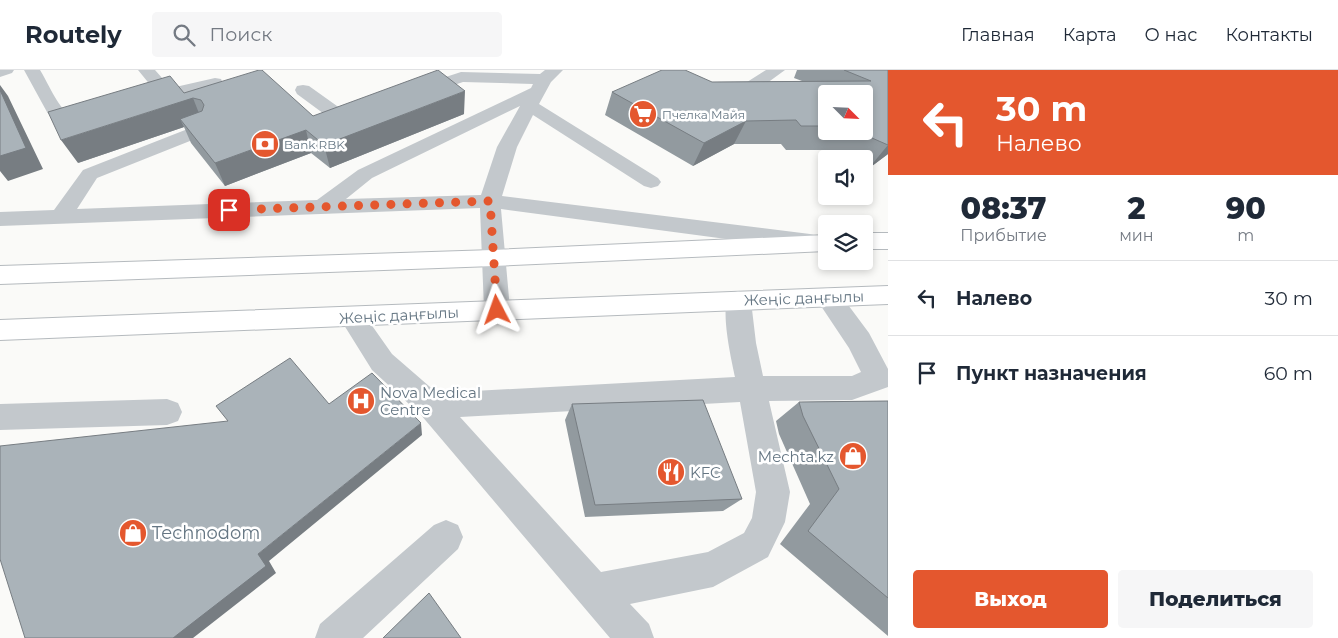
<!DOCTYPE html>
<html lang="ru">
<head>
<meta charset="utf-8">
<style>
	:root { --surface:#fff; --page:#f6f6f7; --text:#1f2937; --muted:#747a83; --line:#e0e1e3; --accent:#e4572e }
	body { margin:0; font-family:Montserrat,sans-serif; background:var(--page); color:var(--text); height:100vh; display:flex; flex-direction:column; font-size:19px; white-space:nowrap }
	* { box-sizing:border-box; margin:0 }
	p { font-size:16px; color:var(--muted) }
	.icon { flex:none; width:28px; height:28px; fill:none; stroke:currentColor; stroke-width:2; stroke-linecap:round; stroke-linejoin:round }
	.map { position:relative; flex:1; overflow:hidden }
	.side { display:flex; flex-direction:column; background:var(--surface); width:450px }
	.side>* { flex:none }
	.guide { background:#e4572e; color:#fff; overflow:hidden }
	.needle { width:32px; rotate:114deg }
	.buttons { position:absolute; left:818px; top:15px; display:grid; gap:10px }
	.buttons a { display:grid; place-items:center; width:55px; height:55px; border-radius:5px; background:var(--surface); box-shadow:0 2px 8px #0003; font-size:25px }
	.pin { position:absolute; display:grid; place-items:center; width:42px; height:42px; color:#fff; margin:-21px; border-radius:10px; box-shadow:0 2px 8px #0006 }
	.me { position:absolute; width:55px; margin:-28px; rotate:356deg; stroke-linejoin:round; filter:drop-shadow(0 0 4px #0008) }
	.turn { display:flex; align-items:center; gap:18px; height:105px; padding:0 25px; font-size:22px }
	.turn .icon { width:65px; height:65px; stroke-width:2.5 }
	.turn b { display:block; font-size:35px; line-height:42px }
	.eta { display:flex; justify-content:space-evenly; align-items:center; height:85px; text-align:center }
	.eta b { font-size:30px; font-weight:800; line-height:35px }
	.primary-button { display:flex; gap:10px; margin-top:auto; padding:10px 25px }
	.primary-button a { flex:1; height:58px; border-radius:5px; background:var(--accent); color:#fff; font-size:20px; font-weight:800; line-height:58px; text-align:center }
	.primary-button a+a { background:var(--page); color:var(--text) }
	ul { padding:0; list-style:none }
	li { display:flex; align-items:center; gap:15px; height:75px; padding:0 25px; border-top:1px solid var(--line) }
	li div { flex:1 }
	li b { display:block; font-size:19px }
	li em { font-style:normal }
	header { display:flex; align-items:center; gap:30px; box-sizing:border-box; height:70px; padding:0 25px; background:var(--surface); border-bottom:1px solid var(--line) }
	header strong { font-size:24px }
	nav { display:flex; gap:28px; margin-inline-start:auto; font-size:18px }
	.search { width:350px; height:45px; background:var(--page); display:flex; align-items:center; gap:12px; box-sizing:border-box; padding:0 18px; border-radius:5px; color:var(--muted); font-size:19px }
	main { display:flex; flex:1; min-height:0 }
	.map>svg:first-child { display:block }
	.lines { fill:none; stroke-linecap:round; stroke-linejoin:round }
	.major-casing { stroke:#b5babe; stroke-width:2 }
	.minor { fill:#c3c8cc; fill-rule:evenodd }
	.major { fill:#fff; fill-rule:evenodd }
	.wall { fill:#929a9f; fill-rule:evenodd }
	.shaded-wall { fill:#777d82 }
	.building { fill:#aab3b9; stroke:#777d82 }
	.route { stroke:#e4572e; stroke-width:9; stroke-dasharray:0 16.2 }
	.labels { text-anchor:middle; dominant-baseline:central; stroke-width:5; stroke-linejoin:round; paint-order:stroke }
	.far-poi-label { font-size:12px; fill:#657683; stroke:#fff; text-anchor:start }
	.street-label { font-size:15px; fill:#657683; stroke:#fff }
	.poi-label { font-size:15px; fill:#657683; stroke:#fff; text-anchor:start }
	.near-poi-label { font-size:18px; fill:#657683; stroke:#fff; text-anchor:start }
</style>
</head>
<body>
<header>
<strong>Routely</strong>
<div class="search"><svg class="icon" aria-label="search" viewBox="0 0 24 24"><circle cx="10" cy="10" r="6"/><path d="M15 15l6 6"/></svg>Поиск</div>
<nav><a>Главная</a><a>Карта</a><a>О нас</a><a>Контакты</a></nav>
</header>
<main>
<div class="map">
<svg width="888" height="568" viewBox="0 0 888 568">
	<rect width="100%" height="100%" fill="#fafaf8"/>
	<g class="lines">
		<defs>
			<path id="major" d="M864,163h24v16h-24z
				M826,165v16l-333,15 -493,18v-18l493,-16z
				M888,216v18l-888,36v-20z"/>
		</defs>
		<use href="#major" class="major-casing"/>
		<path class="minor" d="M0,0h14l-2,3 -12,4z
			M24,0h16c6,9 19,39 28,43 7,3 19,-1 27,1l3,4 -3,4 -30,2 -6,-1 -12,-11z
			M138,0h17l16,18 44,-10 6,1 2,4 -2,4 -75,19 -6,-1 -3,-4 3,-4 16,-5z
			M545,0h18l-12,12 -12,22 119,74 3,4 -3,4 -7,2 -7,-2 -111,-71 -16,32 -15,49 308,38 8,2 4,6 -4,6 -8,2 -309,-41 9,100 -4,7 -9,3 -9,-3 -4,-7 -4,-101 -480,18v-14l54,-2 29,-40 120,-47 7,2 2,4 -2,4 -113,45 -20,31 240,-9 41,-30 173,-82 2,-4 -70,-2 -48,16 -6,-1 -3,-4 3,-4 52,-17 79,2zM520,36l-23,41 -16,48 -135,4 26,-21z
			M766,0h19l-37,27h-12l-3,-4 3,-4z
			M303,15l6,1 35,25 19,-5 6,1 3,4c-6,9 -28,13 -37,11l-38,-28 -2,-4 2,-4z
			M828,218l9,2 32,43 19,36v18l-36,13 -83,1 21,91 -5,30 -17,35 -55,30 -83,17 19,20 5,14h-44l-189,-223 -49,-45 -33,-53 4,-7 9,-3 9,3 31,44 45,39 298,-16c-4,-19 -15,-67 -6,-83l9,-3 9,3 4,7 5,42 7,33h89l9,-4 -12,-24 -34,-51 4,-7zM740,332l16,90 -4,26 -8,15 -36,19 -107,20 -141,-155z
			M167,329l11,4 4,9 -4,9 -11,4 -167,5v-26z
			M446,450l12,5 5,12 -5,12 -95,89h-48l5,-14 114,-99z"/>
		<use href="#major" class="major"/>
	</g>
	<path class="wall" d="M797,0h91v84l-20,15 -4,-2v-8h-18l-19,-9h-41l-5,-6h-47l-41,22 -88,-51 7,-23 100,-10 90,-1 -8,-3zM826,24l38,37h-38z
		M184,23l129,23 151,-2 -134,54 -19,-15 -86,33 -34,-43 -7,-16 -106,36z
		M888,331v235l-108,-92 30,-40 -31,-70 -3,-13 23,-19z
		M572,334l170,95 -19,12 -138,6 -20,-97z"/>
	<path class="shaded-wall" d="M0,15l8,11 35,73 -35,12 -8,-10z
		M465,21l-1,23 -134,54 -6,-23z
		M193,28l9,23 -22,-2 4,8 -106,36 -17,-23z
		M746,51l-12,23 -41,22 11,-23z
		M306,60l5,23 -86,33 -10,-23z
		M888,75v9l-20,15z
		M421,353l1,12 -153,126 7,12 -83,65h-20l85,-84z"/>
	<path class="building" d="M259,0h3l51,46 125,-46 27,21 -141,54 -18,-15 -91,33 -35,-44 22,-8 2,-6 -3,-5 -8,-2 -132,42 -13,-28 122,-36 14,17z
		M662,0h23l27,12 159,-1 -27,-11h44v75l-32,-14h8v-37h-38v32h-25l-5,-6 -50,1 -42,22 -92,-51z
		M0,20l26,58 -26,8z
		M290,288l39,46 43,-31 49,50 -163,131 8,12 -93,72h-148l-25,-79v-113l228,-25 -12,-15z
		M703,330l39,99 -147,6 -23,-101z
		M888,331v197l-80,-67 31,-42 -36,-73 -4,-14z
		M429,523l32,45h-78z"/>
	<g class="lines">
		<path class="route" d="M229,140l261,-9 7,109"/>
	</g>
	<defs>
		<symbol id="supermarket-disc" viewBox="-11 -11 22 22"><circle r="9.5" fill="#e4572e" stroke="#fff"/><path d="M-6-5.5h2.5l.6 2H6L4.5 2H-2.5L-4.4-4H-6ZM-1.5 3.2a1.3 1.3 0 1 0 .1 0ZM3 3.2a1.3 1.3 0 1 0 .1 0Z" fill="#fff"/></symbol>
		<symbol id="bank-disc" viewBox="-11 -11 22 22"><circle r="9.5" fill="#e4572e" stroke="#fff"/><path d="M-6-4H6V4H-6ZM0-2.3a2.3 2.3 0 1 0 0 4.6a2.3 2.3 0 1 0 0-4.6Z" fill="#fff"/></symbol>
		<symbol id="hospital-disc" viewBox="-11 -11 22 22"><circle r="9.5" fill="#e4572e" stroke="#fff"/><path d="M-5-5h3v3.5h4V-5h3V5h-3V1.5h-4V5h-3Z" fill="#fff"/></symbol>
		<symbol id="shop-disc" viewBox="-11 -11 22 22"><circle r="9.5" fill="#e4572e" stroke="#fff"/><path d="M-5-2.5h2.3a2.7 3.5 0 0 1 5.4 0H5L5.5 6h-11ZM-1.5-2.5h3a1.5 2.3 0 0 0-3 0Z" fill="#fff"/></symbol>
		<symbol id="restaurant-disc" viewBox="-11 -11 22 22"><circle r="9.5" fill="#e4572e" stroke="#fff"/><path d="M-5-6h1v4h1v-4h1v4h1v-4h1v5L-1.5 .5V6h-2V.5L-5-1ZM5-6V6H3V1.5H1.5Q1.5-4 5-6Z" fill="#fff"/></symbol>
	</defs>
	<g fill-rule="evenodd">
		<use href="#supermarket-disc" x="627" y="28" width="32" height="32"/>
		<use href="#bank-disc" x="249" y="58" width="32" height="32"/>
		<use href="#hospital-disc" x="345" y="315" width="32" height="32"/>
		<use href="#shop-disc" x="837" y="370" width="32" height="32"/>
		<use href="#restaurant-disc" x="655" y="386" width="32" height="32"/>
		<use href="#shop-disc" x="117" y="447" width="32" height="32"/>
	</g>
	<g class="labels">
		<g class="far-poi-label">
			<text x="662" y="44">Пчелка Майя</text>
			<text x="284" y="74">Bank RBK</text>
		</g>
		<g class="street-label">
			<text transform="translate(804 228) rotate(-2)">Жеңіс даңғылы</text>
			<text transform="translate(399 245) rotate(-3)">Жеңіс даңғылы</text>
		</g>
		<g class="poi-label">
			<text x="380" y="322">Nova Medical<tspan x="380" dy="17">Centre</tspan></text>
			<text x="834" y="386" text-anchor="end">Mechta.kz</text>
			<text x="690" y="402">KFC</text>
		</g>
		<g class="near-poi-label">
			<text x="152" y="463">Technodom</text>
		</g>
	</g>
</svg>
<div class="buttons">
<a><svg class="needle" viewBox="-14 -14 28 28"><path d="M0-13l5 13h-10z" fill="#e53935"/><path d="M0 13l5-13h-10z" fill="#747a83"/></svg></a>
<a><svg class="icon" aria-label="sound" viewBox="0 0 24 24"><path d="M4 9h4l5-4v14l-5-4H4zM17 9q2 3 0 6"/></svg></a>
<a><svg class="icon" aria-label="layers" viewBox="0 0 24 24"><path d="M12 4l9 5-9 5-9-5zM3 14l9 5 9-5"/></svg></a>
</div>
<div class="pin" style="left:229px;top:140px;background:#d93025"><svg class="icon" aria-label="arrive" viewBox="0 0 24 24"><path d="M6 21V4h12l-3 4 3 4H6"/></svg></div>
<svg class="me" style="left:497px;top:240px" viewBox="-20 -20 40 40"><path d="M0-17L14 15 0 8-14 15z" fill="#e4572e" stroke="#fff" stroke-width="4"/></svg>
</div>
<section class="side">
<div class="guide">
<div class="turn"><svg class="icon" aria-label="left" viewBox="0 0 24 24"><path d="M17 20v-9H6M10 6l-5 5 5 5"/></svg><div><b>30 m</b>Налево</div></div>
</div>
<div class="eta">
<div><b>08:37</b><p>Прибытие</p></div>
<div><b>2</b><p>мин</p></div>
<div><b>90</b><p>m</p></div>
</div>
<ul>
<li><svg class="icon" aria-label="left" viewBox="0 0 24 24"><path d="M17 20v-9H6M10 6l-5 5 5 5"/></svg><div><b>Налево</b></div><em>30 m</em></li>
<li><svg class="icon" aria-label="arrive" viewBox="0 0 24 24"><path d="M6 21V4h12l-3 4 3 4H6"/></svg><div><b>Пункт назначения</b></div><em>60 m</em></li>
</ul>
<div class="primary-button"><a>Выход</a><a>Поделиться</a></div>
</section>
</main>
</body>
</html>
